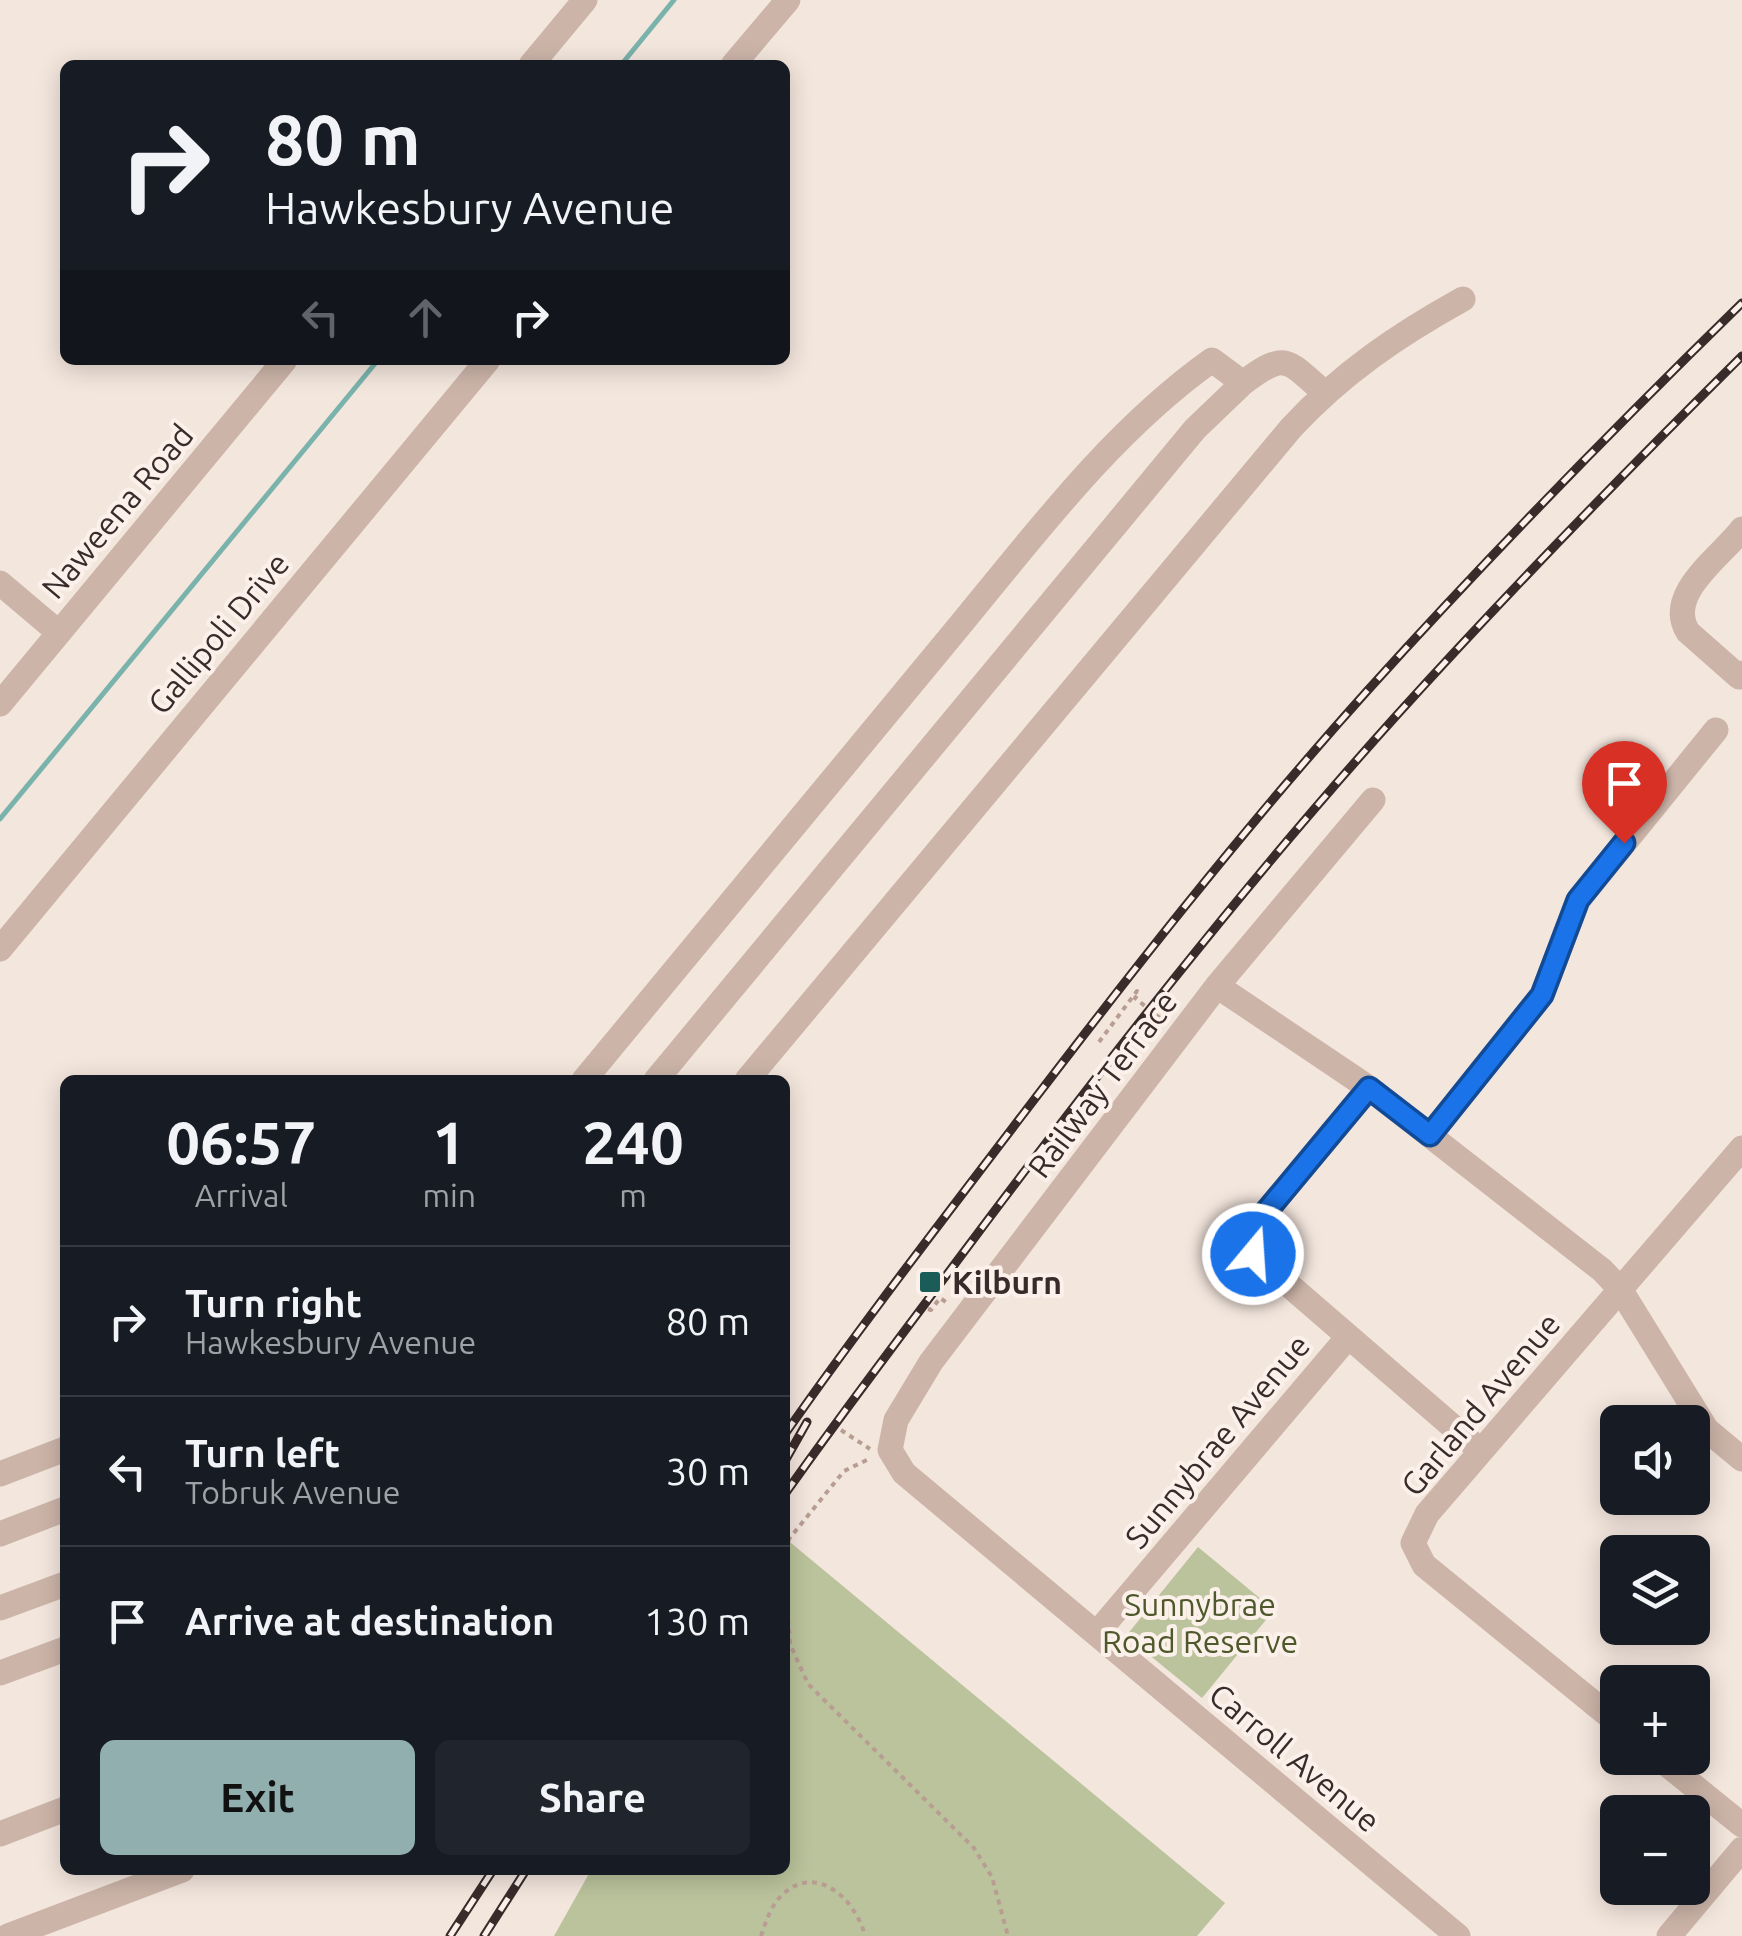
<!DOCTYPE html>
<html lang="en">
<head>
<meta charset="utf-8">
<style>
	:root { --surface:#171b24; --page:#20242c; --text:#f1f3f6; --muted:#9ea1a6; --line:#363941; --accent:#91afaf }
	body { margin:0; font-family:Ubuntu,sans-serif; background:var(--page); color:var(--text); height:100vh; display:flex; flex-direction:column; font-size:38px; white-space:nowrap }
	* { box-sizing:border-box; margin:0 }
	p { font-size:32px; color:var(--muted) }
	.icon { flex:none; width:55px; height:55px; fill:none; stroke:currentColor; stroke-width:2; stroke-linecap:round; stroke-linejoin:round }
	.map { position:relative; flex:1; overflow:hidden }
	.panel { position:absolute; left:60px; top:1075px; width:730px; height:800px; display:flex; flex-direction:column; background:var(--surface); border-radius:15px; box-shadow:0 5px 25px #0003 }
	.panel>* { flex:none }
	.hud { position:absolute; left:60px; top:60px; width:730px; height:305px; border-radius:15px; box-shadow:0 5px 25px #0003; background:#171b24; color:var(--text); overflow:hidden }
	.tools { position:absolute; left:1600px; top:1405px; display:grid; gap:20px }
	.tools a { display:grid; place-items:center; width:110px; height:110px; border-radius:15px; background:var(--surface); box-shadow:0 5px 25px #0003; font-size:50px }
	.pin { position:absolute; display:grid; place-items:center; width:85px; height:85px; color:#fff; margin:-102px -42px; border-radius:50% 50% 50% 0; rotate:-45deg; box-shadow:0 0 10px #0007 }
	.pin .icon { rotate:45deg }
	.me { position:absolute; width:110px; margin:-55px; rotate:18deg; stroke-linejoin:round; filter:drop-shadow(0 0 8px #0008) }
	.turn { display:flex; align-items:center; gap:35px; height:210px; padding:0 40px; font-size:45px }
	.turn .icon { width:130px; height:130px; stroke-width:2.5 }
	.turn b { display:block; font-size:70px; line-height:85px }
	.lanes { display:flex; align-items:center; height:95px; padding:0 40px; background:#0003; justify-content:center; gap:50px; direction:ltr }
	.lanes .off { opacity:.35 }
	.eta { display:flex; justify-content:space-evenly; align-items:center; height:170px; text-align:center }
	.eta b { font-size:60px; font-weight:700; line-height:70px }
	.primary-button { display:flex; gap:20px; margin-top:auto; padding:20px 40px }
	.primary-button a { flex:1; height:115px; border-radius:15px; background:var(--accent); color:#111; font-size:40px; font-weight:700; line-height:115px; text-align:center }
	.primary-button a+a { background:var(--page); color:var(--text) }
	ul { padding:0; list-style:none }
	li { display:flex; align-items:center; gap:30px; height:150px; padding:0 40px; border-top:2px solid var(--line) }
	li div { flex:1 }
	li b { display:block; font-size:38px }
	li em { font-style:normal }
	.map>svg:first-child { display:block }
	.green { fill:#bbc39c }
	.lines { fill:none; stroke-linecap:round; stroke-linejoin:round }
	.stream { stroke:#7ab2ac; stroke-width:5 }
	.path { stroke:#b89d92; stroke-width:4; stroke-dasharray:5 5; stroke-linecap:butt }
	.minor { stroke:#ccb4a8; stroke-width:25 }
	.rail-casing { stroke:#392b29; stroke-width:9 }
	.rail { stroke:#fbf0ea; stroke-width:5; stroke-dasharray:15; stroke-linecap:butt }
	.route-casing { stroke:#114b97; stroke-width:25 }
	.route { stroke:#1a73e8; stroke-width:18 }
	.poi-dot { fill:#1c5c58; stroke:#fbf0ea; stroke-width:4 }
	.labels { text-anchor:middle; dominant-baseline:central; stroke-width:8; stroke-linejoin:round; paint-order:stroke }
	.street-label { font-size:32px; fill:#392b29; stroke:#fbf0ea }
	.poi-label { font-size:32px; font-weight:bold; fill:#392b29; stroke:#fbf0ea; text-anchor:start }
	.park-label { font-size:32px; fill:#4e582b; stroke:#fbf0ea }
</style>
</head>
<body>
<div class="map">
<svg width="1742" height="1936" viewBox="0 0 1742 1936">
	<rect width="100%" height="100%" fill="#f3e6dd"/>
	<path class="green" d="M785,1538l440,365 -28,33h-643l37,-66h194z
		M1198,1547l76,63 -72,88 -76,-62z"/>
	<g class="lines">
		<path class="stream" d="M621,65l53,-65
			M0,819l378,-459"/>
		<path class="path" d="M1099,1042l38,-51 2,2 -4,5 30,24
			M928,1309l3,1 9,-12 9,6
			M841,1430l29,19
			M785,1571l4,-32 55,-68 27,-13
			M785,1579l5,65 18,40 166,164 18,29 16,59
			M761,1936c5,-15 10,-31 22,-42 35,-32 74,8 82,42"/>
		<path class="minor" d="M531,65l54,-65
			M733,65l55,-65
			M1742,529c-20,27 -78,65 -54,103l51,45 3,-4
			M0,583l58,49
			M0,704l285,-344
			M1373,800l-156,186 -286,376 -35,58 -6,30 14,23 554,463
			M0,949l488,-589
			M1217,986l152,102 233,182 18,19 87,141 35,29
			M584,1080c119,-144 239,-289 358,-433 83,-99 163,-211 270,-287l31,23c44,-33 43,-23 82,10
			M656,1080l539,-651 48,-46
			M747,1080l544,-652c51,-55 107,-93 172,-129
			M1369,1088l-119,143 3,23 228,197
			M1430,1135l112,-140 36,-95 138,-170
			M0,1474l65,-25
			M0,1534l65,-25
			M0,1608l65,-24
			M1097,1633l251,-296
			M0,1673l65,-24
			M1618,1723l-194,-158 -11,-22 14,-29 315,-366
			M1659,1758l83,67
			M0,1834l65,-25
			M8,1936l174,-66
			M1669,1936l73,-87"/>
		<defs>
			<path id="rail" d="M785,1434c72,-103 149,-203 226,-304 114,-150 231,-300 357,-440 120,-133 246,-262 374,-387
				M785,1461l22,-39
				M785,1494c57,-81 116,-158 175,-237 139,-186 281,-369 436,-541 112,-124 228,-243 346,-360
				M450,1936l43,-66
				M484,1936l42,-66"/>
		</defs>
		<use href="#rail" class="rail-casing"/>
		<use href="#rail" class="rail"/>
	</g>
	<g class="lines">
		<defs>
			<path id="route" d="M1253,1254l-3,-23 119,-143 61,47 112,-140 36,-95 46,-57"/>
		</defs>
		<use href="#route" class="route-casing"/>
		<use href="#route" class="route"/>
	</g>
	<rect class="poi-dot" x="918" y="1270" width="24" height="24" rx="5"/>
	<g class="labels">
		<g class="street-label">
			<text transform="translate(117 511) rotate(-50)">Naweena Road</text>
			<text transform="translate(218 633) rotate(-50)">Gallipoli Drive</text>
			<text transform="translate(1102 1084) rotate(-53)">Railway Terrace</text>
			<text transform="translate(1480 1404) rotate(-50)">Garland Avenue</text>
			<text transform="translate(1217 1441) rotate(-50)">Sunnybrae Avenue</text>
			<text transform="translate(1295 1757) rotate(40)">Carroll Avenue</text>
		</g>
		<g class="poi-label">
			<text x="952" y="1282">Kilburn</text>
		</g>
		<g class="park-label">
			<text x="1200" y="1604">Sunnybrae<tspan x="1200" dy="37">Road Reserve</tspan></text>
		</g>
	</g>
</svg>
<div class="tools">
<a><svg class="icon" aria-label="sound" viewBox="0 0 24 24"><path d="M4 9h4l5-4v14l-5-4H4zM17 9q2 3 0 6"/></svg></a>
<a><svg class="icon" aria-label="layers" viewBox="0 0 24 24"><path d="M12 4l9 5-9 5-9-5zM3 14l9 5 9-5"/></svg></a>
<a>+</a>
<a>−</a>
</div>
<div class="pin" style="left:1624px;top:843px;background:#d93025"><svg class="icon" aria-label="arrive" viewBox="0 0 24 24"><path d="M6 21V4h12l-3 4 3 4H6"/></svg></div>
<svg class="me" style="left:1253px;top:1254px" viewBox="-20 -20 40 40"><circle r="17" fill="#1a73e8" stroke="#fff" stroke-width="3"/><path d="M0-11L8 9 0 5-8 9z" fill="#fff"/></svg>
<div class="hud">
<div class="turn"><svg class="icon" aria-label="right" viewBox="0 0 24 24"><path d="M7 20v-9h11M14 6l5 5-5 5"/></svg><div><b>80 m</b>Hawkesbury Avenue</div></div>
<div class="lanes"><svg class="icon off" aria-label="left" viewBox="0 0 24 24"><path d="M17 20v-9H6M10 6l-5 5 5 5"/></svg><svg class="icon off" aria-label="ahead" viewBox="0 0 24 24"><path d="M12 20V5M6 11l6-6 6 6"/></svg><svg class="icon" aria-label="right" viewBox="0 0 24 24"><path d="M7 20v-9h11M14 6l5 5-5 5"/></svg></div>
</div>
<section class="panel">
<div class="eta">
<div><b>06:57</b><p>Arrival</p></div>
<div><b>1</b><p>min</p></div>
<div><b>240</b><p>m</p></div>
</div>
<ul>
<li><svg class="icon" aria-label="right" viewBox="0 0 24 24"><path d="M7 20v-9h11M14 6l5 5-5 5"/></svg><div><b>Turn right</b><p>Hawkesbury Avenue</p></div><em>80 m</em></li>
<li><svg class="icon" aria-label="left" viewBox="0 0 24 24"><path d="M17 20v-9H6M10 6l-5 5 5 5"/></svg><div><b>Turn left</b><p>Tobruk Avenue</p></div><em>30 m</em></li>
<li><svg class="icon" aria-label="arrive" viewBox="0 0 24 24"><path d="M6 21V4h12l-3 4 3 4H6"/></svg><div><b>Arrive at destination</b></div><em>130 m</em></li>
</ul>
<div class="primary-button"><a>Exit</a><a>Share</a></div>
</section>
</div>
</body>
</html>
